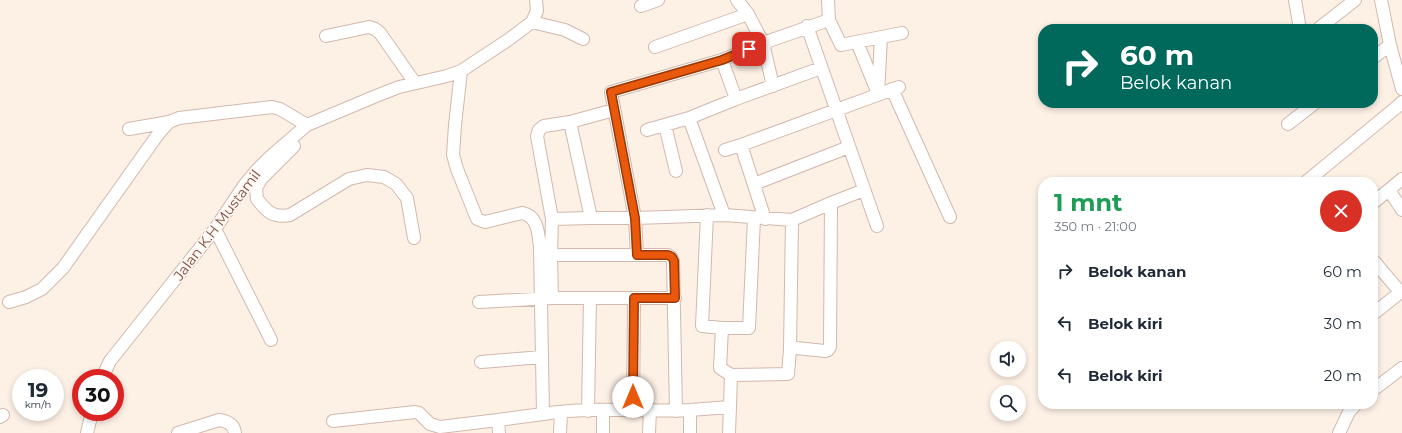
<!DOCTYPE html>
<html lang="id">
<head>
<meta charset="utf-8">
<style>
	:root { --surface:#fff; --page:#f2f2f3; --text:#1f2937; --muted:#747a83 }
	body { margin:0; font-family:Montserrat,sans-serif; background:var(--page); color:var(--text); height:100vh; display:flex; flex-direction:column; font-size:15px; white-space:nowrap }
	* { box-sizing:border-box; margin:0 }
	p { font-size:13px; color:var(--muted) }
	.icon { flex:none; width:22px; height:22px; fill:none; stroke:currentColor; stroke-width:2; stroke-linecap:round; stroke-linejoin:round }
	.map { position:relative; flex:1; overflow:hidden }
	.panel { position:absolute; left:1038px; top:177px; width:340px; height:232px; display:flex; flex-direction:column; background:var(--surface); border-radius:16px; box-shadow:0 2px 6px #0003 }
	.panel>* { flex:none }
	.top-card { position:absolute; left:1038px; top:24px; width:340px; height:84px; border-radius:16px; box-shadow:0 2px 6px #0003; background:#00695c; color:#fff; overflow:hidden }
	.buttons { position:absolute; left:990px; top:341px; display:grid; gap:8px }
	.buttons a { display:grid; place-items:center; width:36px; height:36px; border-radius:50%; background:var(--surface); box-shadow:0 2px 6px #0003; font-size:20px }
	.speed { position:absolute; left:12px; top:369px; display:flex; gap:8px; font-size:20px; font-weight:700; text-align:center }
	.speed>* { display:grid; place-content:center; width:52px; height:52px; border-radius:50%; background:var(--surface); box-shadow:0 2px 6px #0003; line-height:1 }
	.speed small { font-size:10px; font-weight:400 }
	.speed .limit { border:6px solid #d22; background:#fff; color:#111 }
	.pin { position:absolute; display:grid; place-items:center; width:34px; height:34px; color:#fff; margin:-17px; border-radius:8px; box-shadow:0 2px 6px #0006 }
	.me { position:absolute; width:44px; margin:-22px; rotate:0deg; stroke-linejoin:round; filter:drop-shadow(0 0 3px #0008) }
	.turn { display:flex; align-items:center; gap:14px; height:84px; padding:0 16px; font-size:18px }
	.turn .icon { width:52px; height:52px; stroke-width:2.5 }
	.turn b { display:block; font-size:28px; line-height:34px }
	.round { display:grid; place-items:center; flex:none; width:42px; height:42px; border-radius:21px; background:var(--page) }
	.head { display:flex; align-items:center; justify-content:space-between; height:68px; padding:0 16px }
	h1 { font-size:24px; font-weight:700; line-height:30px; color:#1e9e55 }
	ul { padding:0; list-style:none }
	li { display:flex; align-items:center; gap:12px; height:52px; padding:0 16px }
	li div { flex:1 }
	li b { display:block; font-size:15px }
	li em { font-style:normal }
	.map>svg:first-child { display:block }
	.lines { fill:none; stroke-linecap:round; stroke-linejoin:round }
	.minor-casing { stroke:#d2b8ad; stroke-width:14 }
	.minor { stroke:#fff; stroke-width:12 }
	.route-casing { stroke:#983908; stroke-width:10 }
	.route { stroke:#ea580c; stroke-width:7 }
	.labels { text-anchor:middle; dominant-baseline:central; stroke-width:3.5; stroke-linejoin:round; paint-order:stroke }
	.street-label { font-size:14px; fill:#785149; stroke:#fff5ed }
</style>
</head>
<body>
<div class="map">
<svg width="1402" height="433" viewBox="0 0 1402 433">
	<rect width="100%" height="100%" fill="#fdf0e5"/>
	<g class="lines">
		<defs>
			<path id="minor" d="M737,0l11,14 15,29 10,43
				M1295,0l5,29
				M1381,0l9,45 12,44
				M641,6l17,-6
				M829,20l12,25 61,-12
				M532,22l33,8 18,9
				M807,26l70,200
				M1318,29l37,-29
				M326,36l43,-9 6,2 5,4 35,50
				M857,42l20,49
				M655,47l93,-33
				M1373,58l17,-13
				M722,60l14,39 -47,19 35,97
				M461,71l-6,54 -2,30 4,14 20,50 8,3 37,-9c16,3 16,20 18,33l3,168 -45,6 1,13
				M892,89l58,128
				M878,95l3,-58
				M736,99l85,-31
				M570,122l21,96
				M1288,124l27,-21
				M665,125l11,46
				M129,129l40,-7
				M647,130l42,-12
				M741,145l24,74
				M294,146l-33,33 -5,9 1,11c10,13 16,19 33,16l59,-36 18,-4 17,2 12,7 11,14 7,40
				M725,150l16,-5 158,-58
				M1306,182l92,-76 4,-4
				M754,184l95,-37
				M1389,190l13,20
				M831,203l33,-13
				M1373,203l29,-24
				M707,215l-5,111 20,2h27l5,-110
				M552,219l-15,-83 2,-6 5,-4 26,-4 44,-12
				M215,229l56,111
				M551,255h86
				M1373,260l27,32
				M552,298l-1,-43 1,-36 39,-1h44l2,37h31l3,2 2,4 3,150
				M9,302l17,-5 16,-8 21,-21 96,-135 10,-11 10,-4 93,-11 8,2 27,16
				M479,302l73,-4h123
				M1373,314l29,-23
				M722,328l-2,40 11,7
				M790,349l2,-129
				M481,362l61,-5
				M102,378l8,-17 105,-132 28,-42 13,-16 15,-15 36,-31 69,-29 23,-9 48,-11 14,-5 47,-31 24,-18 5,-11 -1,-11
				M1373,390l29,-22
				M690,410l40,-3 1,-32 57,-1 2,-25 6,-1 29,3 3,-1 2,-3 1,-144 -39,17 -68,-5 -89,3 -24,-126 111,-32 41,-17 66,-23 -1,-20
				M588,411l2,-113
				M633,411l1,-113
				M543,414c48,-8 98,-2 147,-4v23
				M0,417l3,-2
				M333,421l82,-9 4,1 11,11 10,3 58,-7
				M87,433l5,-21
				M178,433l41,-13c8,1 15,4 16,13
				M560,433l1,-21
				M603,433v-23
				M649,433l1,-23
				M729,433l1,-26
				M1339,433l10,-21 7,-8"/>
		</defs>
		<use href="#minor" class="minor-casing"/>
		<use href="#minor" class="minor"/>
	</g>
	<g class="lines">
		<defs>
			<path id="route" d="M633,397l1,-99h41l-1,-37 -2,-4 -4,-2h-31l-2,-37 -24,-126 111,-32 27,-11"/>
		</defs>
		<use href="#route" class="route-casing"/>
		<use href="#route" class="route"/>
	</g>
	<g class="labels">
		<g class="street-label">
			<text transform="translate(217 225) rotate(-53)">Jalan K.H Mustamil</text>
		</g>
	</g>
</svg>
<div class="buttons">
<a><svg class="icon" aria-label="sound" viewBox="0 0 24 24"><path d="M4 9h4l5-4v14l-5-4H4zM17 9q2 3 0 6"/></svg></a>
<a><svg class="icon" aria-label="search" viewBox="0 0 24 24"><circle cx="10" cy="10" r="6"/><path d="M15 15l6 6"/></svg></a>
</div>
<div class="speed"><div>19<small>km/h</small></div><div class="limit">30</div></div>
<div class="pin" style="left:749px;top:49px;background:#d93025"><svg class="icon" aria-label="arrive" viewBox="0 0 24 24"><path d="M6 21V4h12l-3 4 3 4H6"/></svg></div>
<svg class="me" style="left:633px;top:397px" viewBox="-20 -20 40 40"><circle r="19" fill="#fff"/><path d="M0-13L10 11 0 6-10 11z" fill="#ea580c"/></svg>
<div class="top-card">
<div class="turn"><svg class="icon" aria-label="right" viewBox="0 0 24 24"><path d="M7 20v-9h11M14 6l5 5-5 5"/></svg><div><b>60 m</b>Belok kanan</div></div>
</div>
<section class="panel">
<div class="head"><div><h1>1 mnt</h1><p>350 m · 21:00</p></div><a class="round" style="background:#d93025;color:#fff"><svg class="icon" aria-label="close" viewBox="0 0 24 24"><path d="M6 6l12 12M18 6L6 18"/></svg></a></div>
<ul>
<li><svg class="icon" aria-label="right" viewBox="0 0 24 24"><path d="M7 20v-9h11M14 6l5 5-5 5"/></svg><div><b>Belok kanan</b></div><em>60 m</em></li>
<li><svg class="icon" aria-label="left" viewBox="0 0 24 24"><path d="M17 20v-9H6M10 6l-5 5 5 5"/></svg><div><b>Belok kiri</b></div><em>30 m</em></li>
<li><svg class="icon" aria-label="left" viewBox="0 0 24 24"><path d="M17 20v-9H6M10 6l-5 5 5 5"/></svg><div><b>Belok kiri</b></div><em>20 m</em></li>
</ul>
</section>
</div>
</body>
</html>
